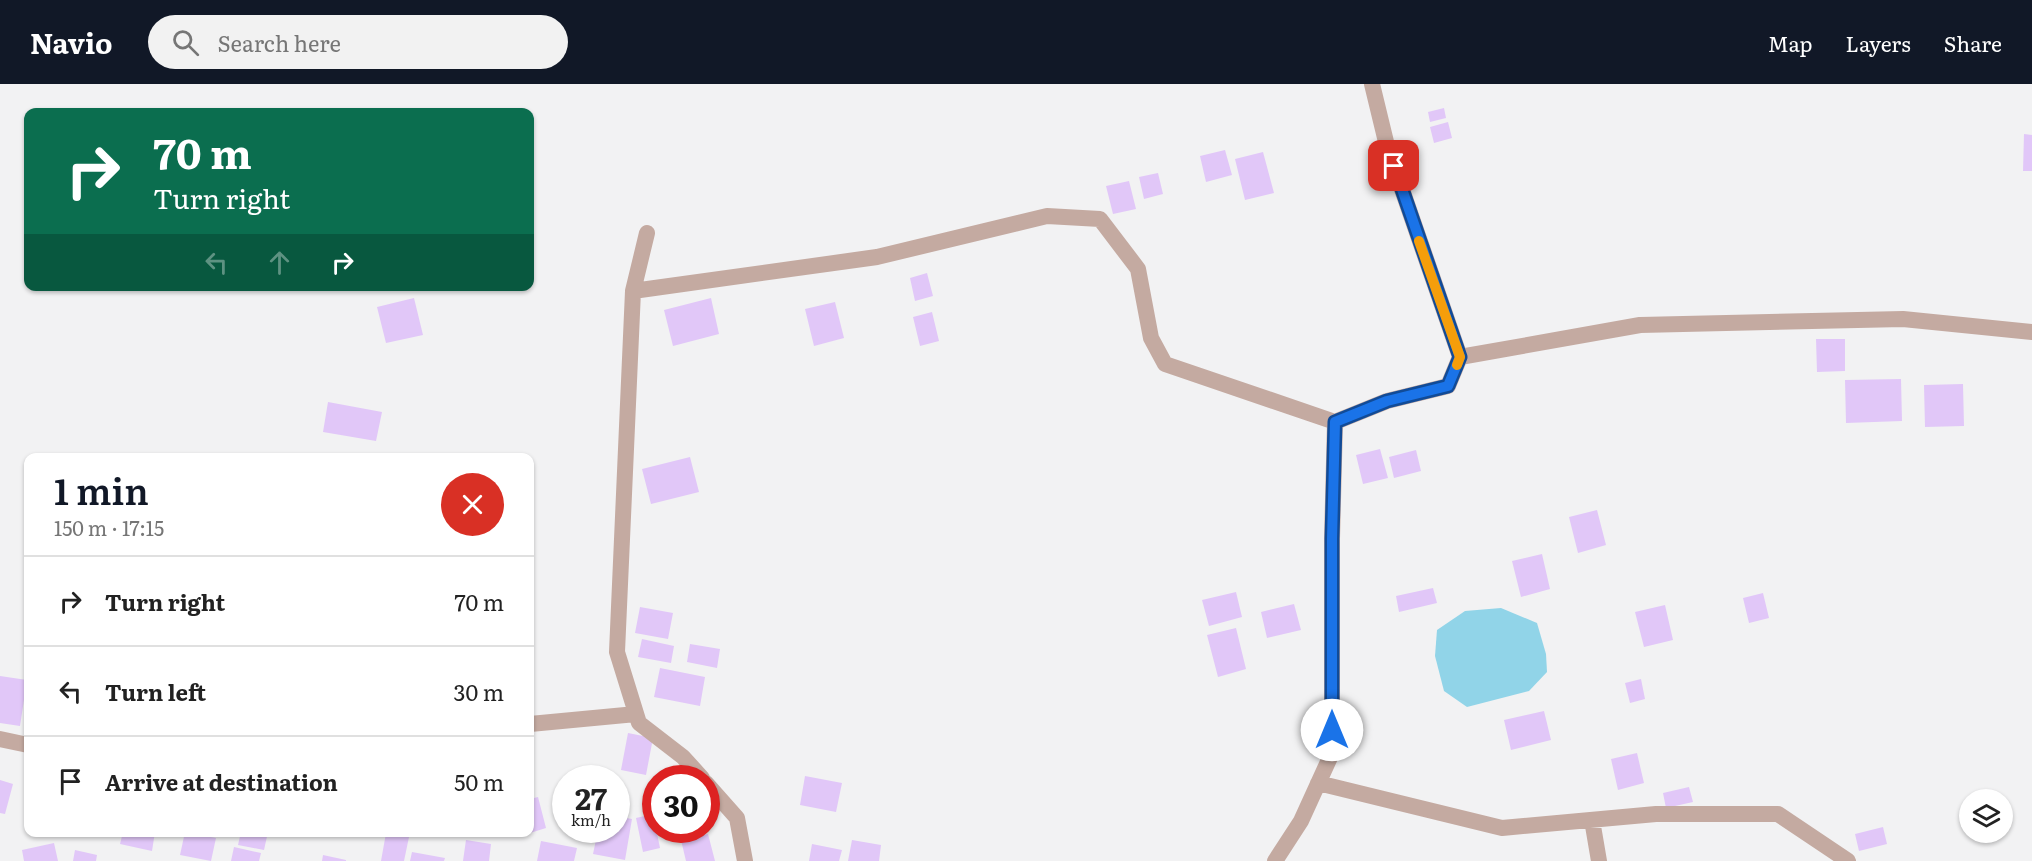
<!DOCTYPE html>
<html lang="en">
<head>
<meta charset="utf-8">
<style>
	:root { --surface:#fff; --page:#f2f2f2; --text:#222; --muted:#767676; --line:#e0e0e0; --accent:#111827 }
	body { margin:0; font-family:Literata,serif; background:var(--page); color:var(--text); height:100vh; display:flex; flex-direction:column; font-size:22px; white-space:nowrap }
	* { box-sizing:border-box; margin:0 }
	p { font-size:20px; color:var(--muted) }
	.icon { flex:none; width:33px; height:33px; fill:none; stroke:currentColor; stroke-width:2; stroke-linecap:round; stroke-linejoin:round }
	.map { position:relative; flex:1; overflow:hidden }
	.panel { position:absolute; left:24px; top:369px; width:510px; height:384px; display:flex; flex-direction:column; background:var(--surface); border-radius:12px; box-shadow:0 2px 4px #0004 }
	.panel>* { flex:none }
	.banner { position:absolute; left:24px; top:24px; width:510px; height:183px; border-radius:12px; box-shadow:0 2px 4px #0004; background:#0b6e4f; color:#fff; overflow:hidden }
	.buttons { position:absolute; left:1959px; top:705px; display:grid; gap:12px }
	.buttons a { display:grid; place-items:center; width:54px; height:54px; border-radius:50%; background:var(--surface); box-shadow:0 2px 4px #0004; font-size:30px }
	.speed { position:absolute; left:552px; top:681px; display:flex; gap:12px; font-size:30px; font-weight:700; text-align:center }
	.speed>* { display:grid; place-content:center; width:78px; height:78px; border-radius:50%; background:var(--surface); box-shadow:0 2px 4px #0004; line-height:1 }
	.speed small { font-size:15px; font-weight:400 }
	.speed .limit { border:9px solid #d22; background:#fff; color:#111 }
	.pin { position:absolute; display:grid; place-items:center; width:51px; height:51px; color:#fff; margin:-26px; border-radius:12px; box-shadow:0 3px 9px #0006 }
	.me { position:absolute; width:66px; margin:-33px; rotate:0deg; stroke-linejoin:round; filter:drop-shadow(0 0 4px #0008) }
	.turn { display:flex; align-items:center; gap:21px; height:126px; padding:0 30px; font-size:27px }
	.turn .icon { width:78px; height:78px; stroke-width:2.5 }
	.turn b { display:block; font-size:42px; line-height:51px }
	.lanes { display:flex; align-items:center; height:57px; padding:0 30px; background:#0003; justify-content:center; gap:30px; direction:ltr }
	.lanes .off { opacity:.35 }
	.round { display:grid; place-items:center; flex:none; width:63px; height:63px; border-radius:32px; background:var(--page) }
	.summary { display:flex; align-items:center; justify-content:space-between; height:102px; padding:0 30px }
	h1 { font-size:36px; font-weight:600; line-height:45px; color:var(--accent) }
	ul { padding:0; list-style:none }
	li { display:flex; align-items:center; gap:18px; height:90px; padding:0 30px; border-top:2px solid var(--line) }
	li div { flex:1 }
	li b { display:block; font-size:22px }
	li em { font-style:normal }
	header { display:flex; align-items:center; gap:36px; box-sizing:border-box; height:84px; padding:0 30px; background:var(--accent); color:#fff }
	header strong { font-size:28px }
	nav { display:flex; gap:33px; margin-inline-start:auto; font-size:21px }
	.search { width:420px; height:54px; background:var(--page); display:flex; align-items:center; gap:15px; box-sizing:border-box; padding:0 21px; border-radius:33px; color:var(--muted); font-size:22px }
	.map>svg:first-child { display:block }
	.water { fill:#91d4e8 }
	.building { fill:#e1c7f8 }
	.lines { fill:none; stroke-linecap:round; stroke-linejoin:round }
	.minor { stroke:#c4aaa1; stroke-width:16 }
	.route-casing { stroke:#114b97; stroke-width:15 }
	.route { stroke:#1a73e8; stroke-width:10 }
	.slow { stroke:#f59e0b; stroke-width:10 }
</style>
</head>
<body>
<header>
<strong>Navio</strong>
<div class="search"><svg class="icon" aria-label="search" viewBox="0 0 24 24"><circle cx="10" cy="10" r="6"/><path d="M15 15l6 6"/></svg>Search here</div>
<nav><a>Map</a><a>Layers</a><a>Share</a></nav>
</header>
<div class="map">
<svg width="2032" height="777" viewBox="0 0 2032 777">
	<rect width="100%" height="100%" fill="#f2f2f3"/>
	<path class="water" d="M1501,524l36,15 9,31 1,18 -18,19 -62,16 -23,-16 -9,-35 2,-26 28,-19z"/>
	<path class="building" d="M1444,24l2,10 -16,4 -2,-10z
		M1448,38l4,16 -18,5 -4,-16z
		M2024,50l8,1v36h-9z
		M1225,66l7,25 -26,7 -6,-26z
		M1263,68l11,41 -29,7 -10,-41z
		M1158,89l5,21 -19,5 -5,-22z
		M1129,97l7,28 -23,5 -7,-28z
		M927,189l6,23 -18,5 -5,-23z
		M414,214l9,37 -37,8 -9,-36z
		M711,214l8,36 -46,12 -9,-36z
		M835,218l9,36 -30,8 -9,-37z
		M932,228l7,29 -19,5 -7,-29z
		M1816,255h29v32l-28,1z
		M1901,295l1,42 -56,2 -1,-43z
		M1963,300l1,42 -39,1 -1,-42z
		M328,318l54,10 -6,29 -53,-9z
		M1380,365l8,29 -25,6 -7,-29z
		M1416,366l5,21 -27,7 -5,-21z
		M690,373l9,35 -48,12 -9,-35z
		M1597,426l9,35 -28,8 -9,-36z
		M1542,470l8,35 -29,8 -9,-36z
		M1433,504l4,15 -38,9 -3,-16z
		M1236,508l6,25 -33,9 -7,-26z
		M1763,509l6,25 -20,5 -6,-25z
		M1294,520l7,26 -34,8 -6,-26z
		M1665,521l8,35 -29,7 -9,-35z
		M640,523l33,6 -5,26 -33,-6z
		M1236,544l10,41 -28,8 -11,-42z
		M642,555l32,7 -3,17 -33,-6z
		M690,560l30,5 -3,19 -30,-6z
		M660,584l45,9 -5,29 -46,-9z
		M0,592l27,4 -7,46 -20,-3z
		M1641,595l4,20 -15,4 -5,-20z
		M1544,627l7,29 -40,10 -7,-30z
		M628,649l25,5 -7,37 -25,-5z
		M1637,669l7,30 -26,7 -7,-31z
		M805,692l37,7 -6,29 -36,-7z
		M0,696l13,4 -8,30 -5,-1z
		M1689,703l4,15 -27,6 -3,-15z
		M538,713l8,31 -16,5v-34z
		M653,730l7,34 -17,4 -7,-34z
		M616,732l16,3 -7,41 -32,-6 5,-24h18z
		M1883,743l4,17 -28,7 -4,-17z
		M123,748h32l-3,19 -32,-7z
		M185,748l31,6 -5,23 -31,-6z
		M241,748h27l-4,18 -26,-5z
		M386,749l23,4 -5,24h-23z
		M708,750l7,27h-29l-5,-21z
		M466,756l25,4 -2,17h-26z
		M852,756l29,5 -2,16h-31z
		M541,757l36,7 -3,13h-37z
		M54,759l4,18h-34l-2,-11z
		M812,760l30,6 -3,11h-30z
		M234,763l27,6 -2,8h-28z
		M75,766l22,5 -1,6h-23z
		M412,768l33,6 -1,3h-34z
		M323,771l23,5v1h-24z"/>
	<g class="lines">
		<path class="minor" d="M1372,0l15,62 73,211 180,-32 263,-6 129,13
			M633,207l14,-58
			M530,640l106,-10
			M0,655l28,6
			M702,694l-19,-21 -44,-34 -22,-71 16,-361 244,-34 170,-41 53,3 38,50 13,69 14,26 170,58
			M706,699l31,35 8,43
			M1318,699l184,45 154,-14h122l70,47
			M1592,736l7,41
			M1275,777l26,-40 31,-68v-214l3,-117 52,-21 61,-15 12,-29"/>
	</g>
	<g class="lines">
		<defs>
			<path id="route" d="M1332,646v-191l3,-117 52,-21 61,-15 12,-29 -66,-191"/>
		</defs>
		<use href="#route" class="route-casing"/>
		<use href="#route" class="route"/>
		<path class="slow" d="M1419,157l41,116 -3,8"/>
	</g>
</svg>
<div class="buttons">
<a><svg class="icon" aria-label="layers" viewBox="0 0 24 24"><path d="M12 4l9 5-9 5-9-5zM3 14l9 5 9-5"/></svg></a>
</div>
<div class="speed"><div>27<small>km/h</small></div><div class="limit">30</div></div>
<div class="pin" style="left:1394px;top:82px;background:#d93025"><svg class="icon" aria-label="arrive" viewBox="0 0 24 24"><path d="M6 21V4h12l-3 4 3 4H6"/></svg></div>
<svg class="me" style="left:1332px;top:646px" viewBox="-20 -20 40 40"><circle r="19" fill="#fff"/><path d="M0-13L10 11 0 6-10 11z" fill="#1a73e8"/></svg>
<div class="banner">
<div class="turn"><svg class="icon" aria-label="right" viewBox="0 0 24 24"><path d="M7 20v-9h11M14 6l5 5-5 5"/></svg><div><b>70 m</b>Turn right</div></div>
<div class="lanes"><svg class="icon off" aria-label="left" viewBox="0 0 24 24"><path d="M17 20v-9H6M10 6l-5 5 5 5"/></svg><svg class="icon off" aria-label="ahead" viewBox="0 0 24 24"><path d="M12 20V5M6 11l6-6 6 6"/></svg><svg class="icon" aria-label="right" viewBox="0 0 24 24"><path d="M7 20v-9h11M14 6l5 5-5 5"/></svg></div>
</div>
<section class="panel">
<div class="summary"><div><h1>1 min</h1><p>150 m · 17:15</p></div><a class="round" style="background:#d93025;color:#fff"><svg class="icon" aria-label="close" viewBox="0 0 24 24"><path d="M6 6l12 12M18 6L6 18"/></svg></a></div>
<ul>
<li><svg class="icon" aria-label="right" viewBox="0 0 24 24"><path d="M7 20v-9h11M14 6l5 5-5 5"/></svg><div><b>Turn right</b></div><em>70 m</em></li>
<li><svg class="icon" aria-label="left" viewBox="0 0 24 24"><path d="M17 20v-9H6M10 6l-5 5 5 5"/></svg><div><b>Turn left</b></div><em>30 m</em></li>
<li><svg class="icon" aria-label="arrive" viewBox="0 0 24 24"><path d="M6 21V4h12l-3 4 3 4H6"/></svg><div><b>Arrive at destination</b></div><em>50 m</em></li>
</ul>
</section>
</div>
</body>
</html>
